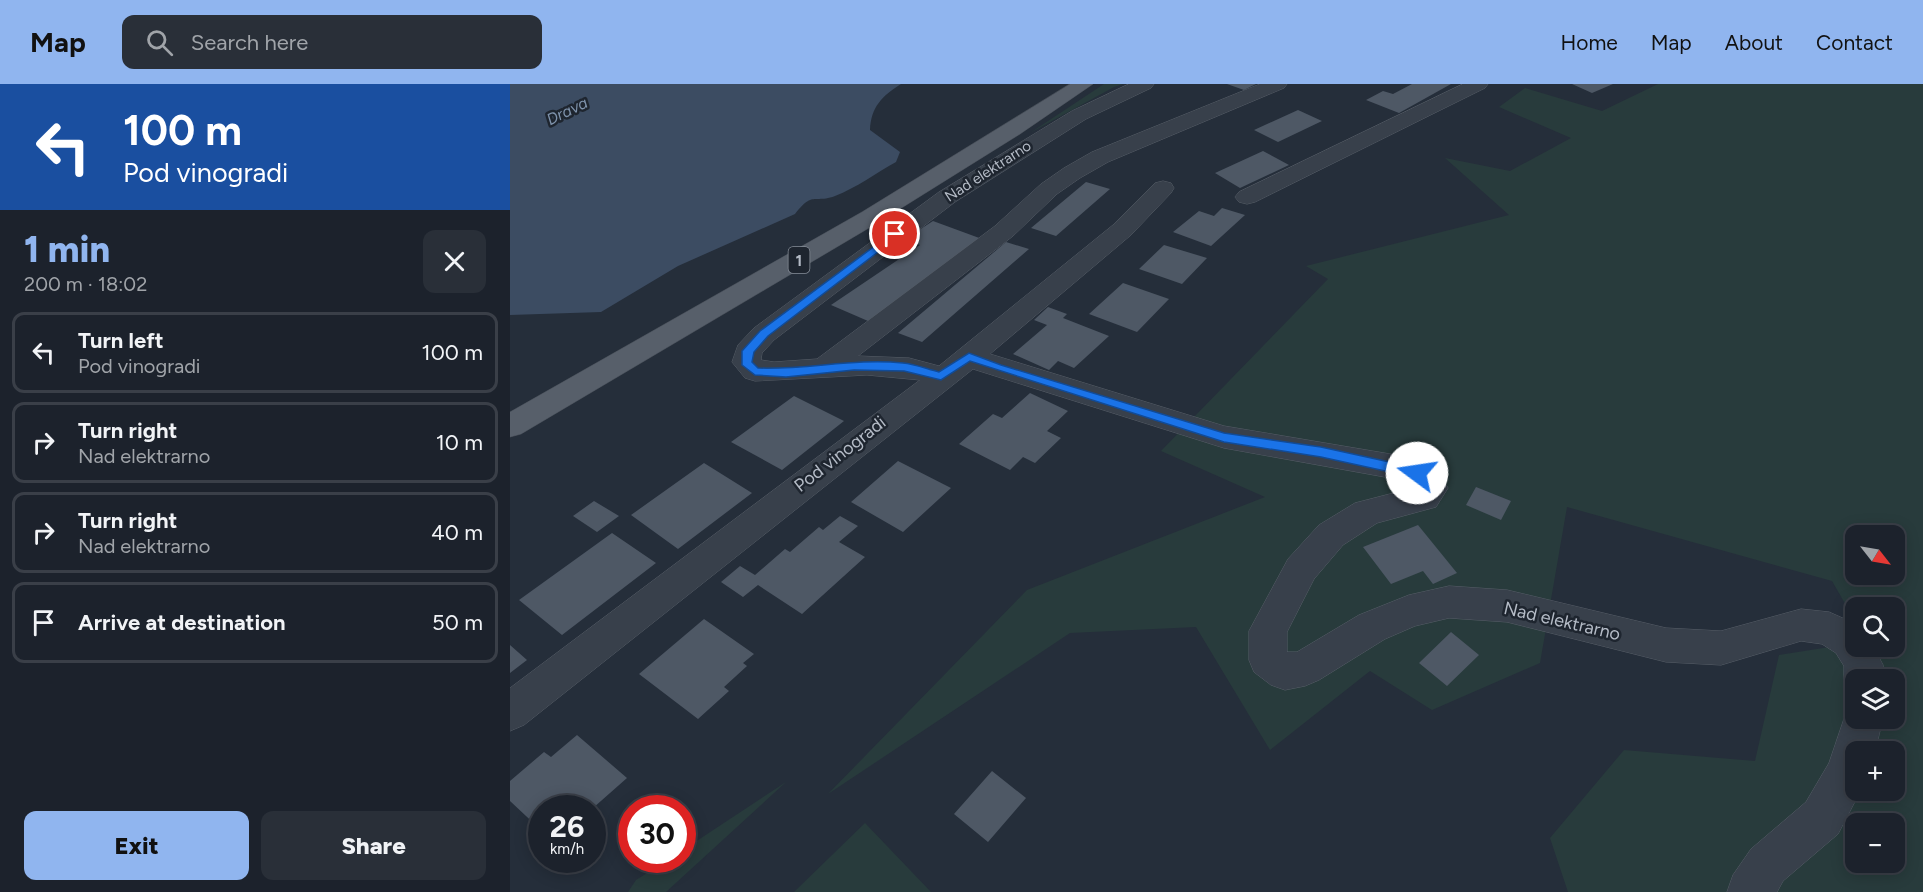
<!DOCTYPE html>
<html lang="en">
<head>
<meta charset="utf-8">
<style>
	:root { --surface:#1c222c; --page:#292f38; --text:#f1f3f6; --muted:#a0a4a9; --line:#3a3f48; --accent:#90b5ef }
	body { margin:0; font-family:Figtree,sans-serif; background:var(--page); color:var(--text); height:100vh; display:flex; flex-direction:column; font-size:22px; white-space:nowrap }
	* { box-sizing:border-box; margin:0 }
	p { font-size:20px; color:var(--muted) }
	.icon { flex:none; width:33px; height:33px; fill:none; stroke:currentColor; stroke-width:2; stroke-linecap:round; stroke-linejoin:round }
	.map { position:relative; flex:1; overflow:hidden }
	.sheet { display:flex; flex-direction:column; background:var(--surface); width:510px }
	.sheet>* { flex:none }
	.hud { background:#1a4fa0; color:#fff; overflow:hidden }
	.needle { width:39px; rotate:121deg }
	.fabs { position:absolute; left:1335px; top:441px; display:grid; gap:12px }
	.fabs a { display:grid; place-items:center; width:60px; height:60px; border-radius:12px; background:var(--surface); box-shadow:0 3px 15px #0003,0 0 0 2px var(--line); font-size:30px }
	.speed { position:absolute; left:18px; top:711px; display:flex; gap:12px; font-size:30px; font-weight:700; text-align:center }
	.speed>* { display:grid; place-content:center; width:78px; height:78px; border-radius:50%; background:var(--surface); box-shadow:0 3px 15px #0003,0 0 0 2px var(--line); line-height:1 }
	.speed small { font-size:15px; font-weight:400 }
	.speed .limit { border:9px solid #d22; background:#fff; color:#111 }
	.pin { position:absolute; display:grid; place-items:center; width:51px; height:51px; color:#fff; margin:-26px; border:3px solid #fff; border-radius:50%; box-shadow:0 2px 6px #0007 }
	.me { position:absolute; width:66px; margin:-33px; rotate:284deg; stroke-linejoin:round; filter:drop-shadow(0 0 4px #0008) }
	.turn { display:flex; align-items:center; gap:21px; height:126px; padding:0 24px; font-size:27px }
	.turn .icon { width:78px; height:78px; stroke-width:2.5 }
	.turn b { display:block; font-size:42px; line-height:51px }
	.round { display:grid; place-items:center; flex:none; width:63px; height:63px; border-radius:12px; background:var(--page) }
	.headline { display:flex; align-items:center; justify-content:space-between; height:102px; padding:0 24px }
	h1 { font-size:36px; font-weight:800; line-height:45px; color:var(--accent) }
	.cta { display:flex; gap:12px; margin-top:auto; padding:12px 24px }
	.cta a { flex:1; height:69px; border-radius:12px; background:var(--accent); color:#111; font-size:24px; font-weight:800; line-height:69px; text-align:center }
	.cta a+a { background:var(--page); color:var(--text) }
	ul { padding:0; list-style:none }
	li { display:flex; align-items:center; gap:18px; height:81px; margin:0 12px 9px; padding:0 12px; border:3px solid var(--line); border-radius:12px }
	li div { flex:1 }
	li b { display:block; font-size:22px }
	li em { font-style:normal }
	header { display:flex; align-items:center; gap:36px; box-sizing:border-box; height:84px; padding:0 30px; background:var(--accent); color:#111 }
	header strong { font-size:28px }
	nav { display:flex; gap:33px; margin-inline-start:auto; font-size:21px }
	.search { width:420px; height:54px; background:var(--page); display:flex; align-items:center; gap:15px; box-sizing:border-box; padding:0 21px; border-radius:12px; color:var(--muted); font-size:22px }
	main { display:flex; flex:1; min-height:0 }
	.map>svg:first-child { display:block }
	.green { fill:#283b3c; fill-rule:evenodd }
	.water { fill:#3c4c62 }
	.building { fill:#4e5865 }
	.lines { fill:none; stroke-linecap:round; stroke-linejoin:round }
	.street-casing { stroke:#575e68; stroke-width:1 }
	.primary-casing { stroke:#424953; stroke-width:1 }
	.street { fill:#38404b; fill-rule:evenodd }
	.primary { fill:#575f6a; fill-rule:evenodd }
	.route { fill:#1a73e8; stroke:#114b97; stroke-width:1.5 }
	.labels { text-anchor:middle; dominant-baseline:central; stroke-width:5; stroke-linejoin:round; paint-order:stroke }
	.far-street-label { font-size:15px; fill:#b4bbc6; stroke:#1e252f }
	.far-water-label { font-size:16px; font-style:italic; fill:#7e92ab; stroke:#1e252f }
	.shield { fill:#1e252f; stroke:#878e99; stroke-width:1.5 }
	.shield-label { font-size:16px; font-weight:bold; fill:#b4bbc6 }
	.street-label { font-size:18px; fill:#b4bbc6; stroke:#1e252f }
</style>
</head>
<body>
<header>
<strong>Map</strong>
<div class="search"><svg class="icon" aria-label="search" viewBox="0 0 24 24"><circle cx="10" cy="10" r="6"/><path d="M15 15l6 6"/></svg>Search here</div>
<nav><a>Home</a><a>Map</a><a>About</a><a>Contact</a></nav>
</header>
<main>
<section class="sheet">
<div class="hud">
<div class="turn"><svg class="icon" aria-label="left" viewBox="0 0 24 24"><path d="M17 20v-9H6M10 6l-5 5 5 5"/></svg><div><b>100 m</b>Pod vinogradi</div></div>
</div>
<div class="headline"><div><h1>1 min</h1><p>200 m · 18:02</p></div><a class="round"><svg class="icon" aria-label="close" viewBox="0 0 24 24"><path d="M6 6l12 12M18 6L6 18"/></svg></a></div>
<ul>
<li><svg class="icon" aria-label="left" viewBox="0 0 24 24"><path d="M17 20v-9H6M10 6l-5 5 5 5"/></svg><div><b>Turn left</b><p>Pod vinogradi</p></div><em>100 m</em></li>
<li><svg class="icon" aria-label="right" viewBox="0 0 24 24"><path d="M7 20v-9h11M14 6l5 5-5 5"/></svg><div><b>Turn right</b><p>Nad elektrarno</p></div><em>10 m</em></li>
<li><svg class="icon" aria-label="right" viewBox="0 0 24 24"><path d="M7 20v-9h11M14 6l5 5-5 5"/></svg><div><b>Turn right</b><p>Nad elektrarno</p></div><em>40 m</em></li>
<li><svg class="icon" aria-label="arrive" viewBox="0 0 24 24"><path d="M6 21V4h12l-3 4 3 4H6"/></svg><div><b>Arrive at destination</b></div><em>50 m</em></li>
</ul>
<div class="cta"><a>Exit</a><a>Share</a></div>
</section>
<div class="map">
<svg width="1413" height="808" viewBox="0 0 1413 808">
	<rect width="100%" height="100%" fill="#252e3a"/>
	<path class="green" d="M594,0h19l-9,3 -84,46z
		M1148,0h265v808h-355l-18,-54 74,-88 131,11 24,-106 76,-12 1,3h38v-38h-38l-1,13 -23,-40 -265,-74 -27,156 -108,47 -62,-39 -100,79 -74,-123 -126,6 -242,161 199,-204 238,-93 -104,-46 167,-172 -22,-13 203,-51 -64,-57 65,13 61,-33 -72,-31 26,-19 77,23zM1346,452h38v38h-38zM1346,596h38v38h-38zM1346,668h38v38h-38zM1346,740h38v38h-38z
		M276,698l-120,110h-38l8,-12 32,-20h14l1,-10z
		M355,739l66,69h-137z"/>
	<path class="water" d="M0,0h391c-19,12 -30,23 -31,46l30,22 -4,10c-20,11 -40,26 -61,34 -21,8 -22,-6 -40,18l-117,52 -77,46 -91,3z"/>
	<path class="building" d="M717,0h29l-12,6z
		M902,0h39l-52,29 -33,-13 17,-9 10,3z
		M1062,0h41l-21,9z
		M788,26l24,11 -44,21 -24,-12z
		M753,67l26,14 -49,23 -25,-15z
		M576,98l24,7 -54,47 -25,-8z
		M712,124l23,7 -34,31 -38,-14 26,-21 15,5z
		M423,137l49,18 -114,82 -37,-16 89,-60 -15,-6z
		M496,158l23,7 -107,93 -24,-9z
		M654,161l43,13 -25,26 -43,-15z
		M613,199l46,16 -32,33 -48,-18z
		M538,223l19,7 -4,4 46,18 -35,32 -16,-7 -9,9 -36,-16 34,-29 -13,-5z
		M520,309l38,18 -21,20 14,7 -26,25 -12,-6 -13,13 -51,-26 34,-30 9,4z
		M284,312l50,25 -62,49 -51,-28z
		M388,377l53,27 -48,44 -52,-30z
		M194,379l48,30 -74,56 -47,-34z
		M966,403l35,14 -10,19 -35,-15z
		M84,417l25,15 -22,16 -24,-16z
		M330,432l18,10 -19,16 26,15 -63,57 -44,-29 -15,12 -22,-15 19,-16 15,9 30,-26 5,3 29,-25 4,3z
		M908,441l39,48 -24,11 -10,-13 -32,13 -28,-37z
		M102,449l44,30 -94,72 -43,-35z
		M194,535l50,35 -11,9 4,3 -23,21 5,4 -31,28 -59,-45z
		M941,548l28,23 -32,31 -28,-23z
		M0,561l17,15 -17,13z
		M67,651l50,43 -34,30h-51v23l-32,-30v-20l34,-29 7,5z
		M482,687l34,27 -38,44 -34,-28z"/>
	<g class="lines">
		<defs>
			<path id="street" d="M619,0h25l-3,4 -65,31 -131,83 -181,138 -12,13 -1,7 13,2 43,-3 178,-133 46,-42 23,-16 28,-16 168,-68h27l-3,4 -176,74 -28,16 -23,16 -44,42 -155,120 51,2 30,8 174,-141 42,-42 8,-2 8,2 3,5 -3,5 -40,42 -141,119 234,72 172,29c24,6 39,11 52,33l-12,19 -59,16 -34,22 -29,34 -27,53v20h10l62,-37 50,-20 40,-9 58,4 159,38 55,3 80,-22 28,3 27,12v22h17l10,19 1,15h-28v15l-6,-2 -6,-13v-14l-8,-13 -14,-9 -21,-3 -80,24 -55,-3 -159,-40 -58,-4 -34,8 -30,13 -66,41 -14,6 -20,4 -14,-5 -17,-13 -5,-12v-29l39,-72 31,-34 36,-22 58,-15 -17,-9 -172,-31 -251,-79 -449,356 -14,6v-43l410,-308 -53,-5 -112,6 -10,-3 -13,-16 6,-17 16,-17 185,-136 133,-81z
				M953,0h25l-3,4 -230,114 -8,2 -8,-2 -4,-5 4,-5z
				M1346,618v16h27l-8,34h-19v38h5l-23,44 -55,47 -6,11h-50l6,-17 18,-26 55,-47 23,-39 20,-59z"/>
			<path id="primary" d="M560,0h23l-73,50 -141,88 -358,212 -11,3v-25l352,-200z"/>
		</defs>
		<use href="#street" class="street-casing"/>
		<use href="#primary" class="primary-casing"/>
		<use href="#street" class="street"/>
		<use href="#primary" class="primary"/>
	</g>
	<path class="route" d="M385,147l4,1v4l-131,100 -14,16 -2,10 6,6c49,2 96,-10 145,-5 12,1 24,6 36,9l30,-19 32,12 223,68 97,14 96,21 7,5 -7,5 -96,-21 -97,-15 -254,-81 -29,19 -37,-9 -50,-1 -68,7 -31,-2 -13,-10v-14l18,-20z"/>
	<g class="labels">
		<g class="far-street-label">
			<text transform="translate(478 87) rotate(-33)">Nad elektrarno</text>
		</g>
		<g class="far-water-label">
			<text transform="translate(57 27) rotate(-26)">Drava</text>
		</g>
		<rect class="shield" x="278.5" y="163" width="21" height="26" rx="4.5"/>
		<g class="shield-label">
			<text x="289" y="176">1</text>
		</g>
		<g class="street-label">
			<text transform="translate(330 370) rotate(-38)">Pod vinogradi</text>
			<text transform="translate(1052 537) rotate(13)">Nad elektrarno</text>
		</g>
	</g>
</svg>
<div class="fabs">
<a><svg class="needle" viewBox="-14 -14 28 28"><path d="M0-13l5 13h-10z" fill="#e53935"/><path d="M0 13l5-13h-10z" fill="#a0a4a9"/></svg></a>
<a><svg class="icon" aria-label="search" viewBox="0 0 24 24"><circle cx="10" cy="10" r="6"/><path d="M15 15l6 6"/></svg></a>
<a><svg class="icon" aria-label="layers" viewBox="0 0 24 24"><path d="M12 4l9 5-9 5-9-5zM3 14l9 5 9-5"/></svg></a>
<a>+</a>
<a>−</a>
</div>
<div class="speed"><div>26<small>km/h</small></div><div class="limit">30</div></div>
<div class="pin" style="left:385px;top:150px;background:#d93025"><svg class="icon" aria-label="arrive" viewBox="0 0 24 24"><path d="M6 21V4h12l-3 4 3 4H6"/></svg></div>
<svg class="me" style="left:907px;top:389px" viewBox="-20 -20 40 40"><circle r="19" fill="#fff"/><path d="M0-13L10 11 0 6-10 11z" fill="#1a73e8"/></svg>
</div>
</main>
</body>
</html>
